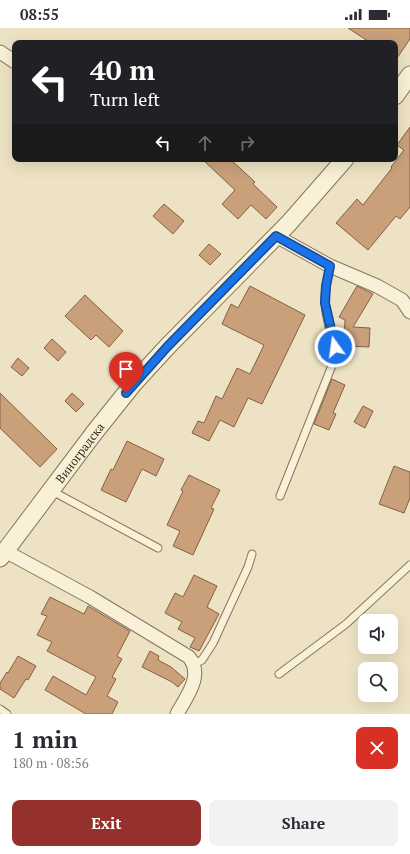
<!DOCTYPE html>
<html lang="en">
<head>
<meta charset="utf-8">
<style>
	:root { --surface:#fff; --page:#f2f2f3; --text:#2b2b33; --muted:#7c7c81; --accent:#95312d }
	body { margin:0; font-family:"PT Serif",serif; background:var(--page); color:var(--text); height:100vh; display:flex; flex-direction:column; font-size:15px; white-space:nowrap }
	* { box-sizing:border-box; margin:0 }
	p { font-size:13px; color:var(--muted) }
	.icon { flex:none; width:22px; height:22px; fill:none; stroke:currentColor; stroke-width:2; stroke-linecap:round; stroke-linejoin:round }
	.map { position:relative; height:686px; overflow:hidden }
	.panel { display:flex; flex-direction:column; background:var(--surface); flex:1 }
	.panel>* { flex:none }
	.guide { position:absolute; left:12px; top:12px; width:386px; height:122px; border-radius:8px; box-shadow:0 4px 16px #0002; background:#202124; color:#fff; overflow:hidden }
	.controls { position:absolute; left:358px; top:586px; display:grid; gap:8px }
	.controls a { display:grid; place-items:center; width:40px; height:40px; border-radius:8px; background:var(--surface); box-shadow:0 4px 16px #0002; font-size:20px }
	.pin { position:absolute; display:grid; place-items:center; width:34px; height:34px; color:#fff; margin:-41px -17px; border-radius:50% 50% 50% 0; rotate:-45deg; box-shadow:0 0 4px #0007 }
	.pin .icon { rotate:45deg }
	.me { position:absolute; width:44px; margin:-22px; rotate:346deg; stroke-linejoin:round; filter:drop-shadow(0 0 3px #0008) }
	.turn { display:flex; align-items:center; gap:14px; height:84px; padding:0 12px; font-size:18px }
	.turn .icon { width:52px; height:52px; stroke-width:2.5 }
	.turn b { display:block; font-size:28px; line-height:34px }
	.lanes { display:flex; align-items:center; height:38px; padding:0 12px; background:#0003; justify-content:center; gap:20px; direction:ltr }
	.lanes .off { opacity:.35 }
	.round { display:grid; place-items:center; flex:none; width:42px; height:42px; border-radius:8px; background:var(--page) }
	.headline { display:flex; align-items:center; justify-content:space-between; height:68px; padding:0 12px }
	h1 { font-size:24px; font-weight:600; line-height:30px }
	.button { display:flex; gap:8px; margin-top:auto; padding:8px 12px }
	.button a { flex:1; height:46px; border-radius:8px; background:var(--accent); color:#fff; font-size:16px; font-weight:600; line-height:46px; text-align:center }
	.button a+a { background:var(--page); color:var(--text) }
	.status { display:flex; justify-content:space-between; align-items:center; height:28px; padding:0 20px; background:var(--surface); direction:ltr }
	.status svg { height:11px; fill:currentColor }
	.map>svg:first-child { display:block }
	.building { fill:#caa07b; stroke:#866041 }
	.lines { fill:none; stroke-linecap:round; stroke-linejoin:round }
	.service-casing { stroke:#87755b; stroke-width:9 }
	.minor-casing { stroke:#87755b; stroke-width:15 }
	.tertiary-casing { stroke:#87755b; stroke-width:19 }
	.service { stroke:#f8f0d7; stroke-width:7 }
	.minor { stroke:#f8f0d7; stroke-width:13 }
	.tertiary { stroke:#f8f0d7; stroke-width:17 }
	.route-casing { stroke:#114b97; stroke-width:10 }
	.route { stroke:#1a73e8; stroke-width:7 }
	.labels { text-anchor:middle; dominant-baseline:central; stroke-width:3; stroke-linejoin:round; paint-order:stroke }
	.street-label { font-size:12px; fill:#382c1f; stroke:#f5edd4 }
</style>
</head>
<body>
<div class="status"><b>08:55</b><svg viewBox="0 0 49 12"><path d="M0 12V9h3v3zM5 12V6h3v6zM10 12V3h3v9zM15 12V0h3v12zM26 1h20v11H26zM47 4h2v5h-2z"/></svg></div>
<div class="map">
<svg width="410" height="686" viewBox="0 0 410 686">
	<rect width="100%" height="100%" fill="#ede3c4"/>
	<path class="building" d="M348,0h62v11l-15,22v-18h-24z
		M410,99v80l-10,12 -4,-3 -28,34 -32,-27 21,-24 6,6 29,-37 -1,-1 13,-17 -7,-5z
		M202,131h28l25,23 -2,2 24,23 -11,12 -15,-14 -13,14 -16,-15 13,-14z
		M164,176l20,17 -11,13 -20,-18z
		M209,216l12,10 -11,11 -11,-10z
		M250,258l55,29 -43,89 -14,-6 -14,29 -14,-7 -11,21 -17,-8 6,-12 6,2 12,-27 6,3 15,-31 13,6 14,-29 -42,-21 9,-20 7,4z
		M357,258l16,8 -20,33 17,1 -1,19 -25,-1 1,-26 -6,-3z
		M85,267l38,36 -14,16 -13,-12 -5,5 -26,-24z
		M52,311l14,13 -8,9 -14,-13z
		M18,330l11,10 -7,8 -11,-9z
		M332,351l13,6 -12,28 3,1 -7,16 -15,-6z
		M0,365l57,56 -17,18 -40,-39z
		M72,365l12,11 -8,8 -11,-11z
		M363,378l10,5 -8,17 -11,-6z
		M127,413l37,18 -8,17 -14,-7 -16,33 -25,-12 10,-21 2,1z
		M394,438l16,6v26l-6,15 -25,-9z
		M189,447l31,15 -9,18 3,1 -21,46 -20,-9 7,-15 -13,-6 16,-34 -2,-1z
		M194,547l23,11 -10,21 12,7 -20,37 -9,-4 5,-9 -17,-9 4,-7 -17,-9 10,-20 8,4z
		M50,569l34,17 4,-8 42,25 -13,25 5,3 -10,18 4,2 -9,17 11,6 -6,12h-26l-41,-24 8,-14 33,19 10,-18 -49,-26 5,-9 -15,-7 10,-19 -6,-2z
		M150,623l9,5 -1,4 13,7 14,12 -7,8 -6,-5 -30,-15z
		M18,628l18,10 -8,14 -2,-1 -12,19 -14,-9v-6l7,-11 1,1z"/>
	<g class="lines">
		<defs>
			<path id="service" d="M52,463l106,57
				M280,468l55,-138c-1,-18 -9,-36 -10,-55 -1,-12 3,-25 5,-37
				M194,636l8,-4 11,-17 35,-76 4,-13
				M279,646l67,-50 64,-59
				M0,681l7,5"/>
			<path id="minor" d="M0,24l15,10
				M276,208l54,30 47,20 25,14 8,12
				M5,523l85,46 99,60c15,19 -3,40 -12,57"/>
			<g id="tertiary">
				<path d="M395,68l15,-21"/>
				<path id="s1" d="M0,530l94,-125 40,-50 33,-36 122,-124 56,-64"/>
			</g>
		</defs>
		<use href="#service" class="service-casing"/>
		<use href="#minor" class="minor-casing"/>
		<use href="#tertiary" class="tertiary-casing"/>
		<use href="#service" class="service"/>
		<use href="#minor" class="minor"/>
		<use href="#tertiary" class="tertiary"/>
	</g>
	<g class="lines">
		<defs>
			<path id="route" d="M126,365l41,-46 109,-111 54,30 -4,20 -1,17 10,44"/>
		</defs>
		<use href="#route" class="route-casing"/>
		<use href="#route" class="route"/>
	</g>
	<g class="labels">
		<g class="street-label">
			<text stroke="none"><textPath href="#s1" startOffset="132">Виноградска</textPath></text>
		</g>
	</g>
</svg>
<div class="controls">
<a><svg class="icon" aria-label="sound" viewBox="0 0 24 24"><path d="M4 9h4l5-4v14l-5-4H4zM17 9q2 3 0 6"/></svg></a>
<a><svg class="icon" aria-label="search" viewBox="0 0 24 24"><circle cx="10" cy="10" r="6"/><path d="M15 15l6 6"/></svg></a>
</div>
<div class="pin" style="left:126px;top:365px;background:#d93025"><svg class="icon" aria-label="arrive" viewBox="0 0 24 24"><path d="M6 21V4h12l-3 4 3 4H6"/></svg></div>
<svg class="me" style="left:335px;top:319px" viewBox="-20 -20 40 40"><circle r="17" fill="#1a73e8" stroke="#fff" stroke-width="3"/><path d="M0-11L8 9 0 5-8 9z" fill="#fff"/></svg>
<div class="guide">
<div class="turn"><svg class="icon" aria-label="left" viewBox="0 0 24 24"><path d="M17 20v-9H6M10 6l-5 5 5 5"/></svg><div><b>40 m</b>Turn left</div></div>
<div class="lanes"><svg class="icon" aria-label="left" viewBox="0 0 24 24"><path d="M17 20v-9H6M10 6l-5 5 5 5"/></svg><svg class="icon off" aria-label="ahead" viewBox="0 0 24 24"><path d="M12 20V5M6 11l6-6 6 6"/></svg><svg class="icon off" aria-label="right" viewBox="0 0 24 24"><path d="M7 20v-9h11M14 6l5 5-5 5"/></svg></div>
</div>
</div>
<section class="panel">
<div class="headline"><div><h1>1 min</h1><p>180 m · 08:56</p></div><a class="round" style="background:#d93025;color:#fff"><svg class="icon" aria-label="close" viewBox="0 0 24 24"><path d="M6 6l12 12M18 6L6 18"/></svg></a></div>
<div class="button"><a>Exit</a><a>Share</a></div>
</section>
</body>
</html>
